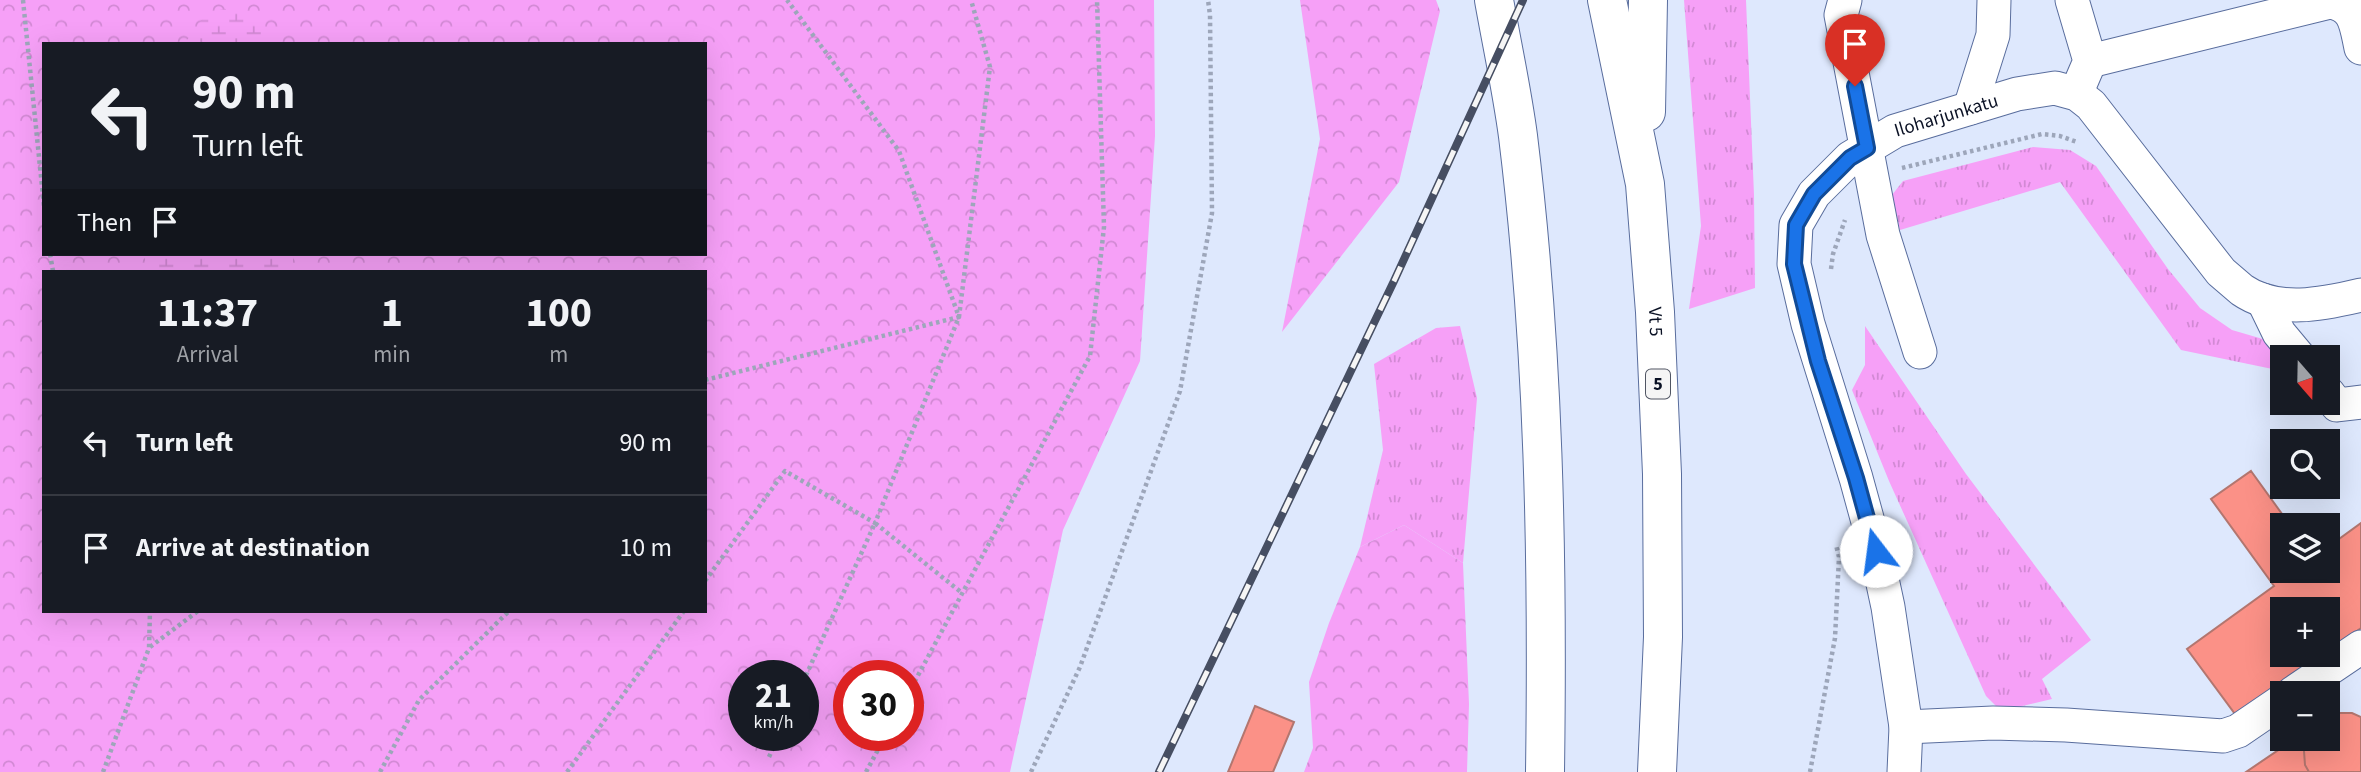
<!DOCTYPE html>
<html lang="en">
<head>
<meta charset="utf-8">
<style>
	:root { --surface:#171b24; --page:#242831; --text:#f1f3f6; --muted:#9ea1a6; --line:#363941 }
	body { margin:0; font-family:"Source Sans 3",sans-serif; background:var(--page); color:var(--text); height:100vh; display:flex; flex-direction:column; font-size:26px; white-space:nowrap }
	* { box-sizing:border-box; margin:0 }
	p { font-size:23px; color:var(--muted) }
	.icon { flex:none; width:38px; height:38px; fill:none; stroke:currentColor; stroke-width:2; stroke-linecap:round; stroke-linejoin:round }
	.map { position:relative; flex:1; overflow:hidden }
	.drawer { position:absolute; left:42px; top:270px; width:665px; height:343px; display:flex; flex-direction:column; background:var(--surface); border-radius:0px; box-shadow:0 7px 28px #0002 }
	.drawer>* { flex:none }
	.guide { position:absolute; left:42px; top:42px; width:665px; height:214px; border-radius:0px; box-shadow:0 7px 28px #0002; background:#171b24; color:var(--text); overflow:hidden }
	.needle { width:46px; rotate:160deg }
	.buttons { position:absolute; left:2270px; top:345px; display:grid; gap:14px }
	.buttons a { display:grid; place-items:center; width:70px; height:70px; border-radius:0px; background:var(--surface); box-shadow:0 7px 28px #0002; font-size:35px }
	.speed { position:absolute; left:728px; top:660px; display:flex; gap:14px; font-size:35px; font-weight:700; text-align:center }
	.speed>* { display:grid; place-content:center; width:91px; height:91px; border-radius:50%; background:var(--surface); box-shadow:0 7px 28px #0002; line-height:1 }
	.speed small { font-size:18px; font-weight:400 }
	.speed .limit { border:10px solid #d22; background:#fff; color:#111 }
	.pin { position:absolute; display:grid; place-items:center; width:60px; height:60px; color:#fff; margin:-72px -30px; border-radius:50% 50% 50% 0; rotate:-45deg; box-shadow:0 0 7px #0007 }
	.pin .icon { rotate:45deg }
	.me { position:absolute; width:77px; margin:-38px; rotate:345deg; stroke-linejoin:round; filter:drop-shadow(0 0 5px #0008) }
	.turn { display:flex; align-items:center; gap:24px; height:147px; padding:0 35px; font-size:32px }
	.turn .icon { width:91px; height:91px; stroke-width:2.5 }
	.turn b { display:block; font-size:49px; line-height:60px }
	.then { display:flex; align-items:center; height:66px; padding:0 35px; background:#0003; gap:14px; font-size:26px }
	.eta { display:flex; justify-content:space-evenly; align-items:center; height:119px; text-align:center }
	.eta b { font-size:42px; font-weight:700; line-height:49px }
	ul { padding:0; list-style:none }
	li { display:flex; align-items:center; gap:21px; height:105px; padding:0 35px; border-top:2px solid var(--line) }
	li div { flex:1 }
	li b { display:block; font-size:26px }
	li em { font-style:normal }
	.map>svg:first-child { display:block }
	.grass { fill:url(#grass-tufts) }
	.forest { fill:url(#forest-crowns); fill-rule:evenodd }
	.wetland { fill:url(#wetland-marsh) }
	.building { fill:#fb9187; stroke:#b3766f; stroke-width:2 }
	.lines { fill:none; stroke-linecap:round; stroke-linejoin:round }
	.minor-casing { stroke:#596d9d; stroke-width:35 }
	.highway-casing { stroke:#596d9d; stroke-width:40 }
	.path { stroke:#9da6ba; stroke-width:4.5; stroke-dasharray:3.5 3.5; stroke-linecap:butt }
	.minor { stroke:#fff; stroke-width:33 }
	.highway { stroke:#fff; stroke-width:38 }
	.rail-casing { stroke:#464e62; stroke-width:8 }
	.rail { stroke:#f5f5f5; stroke-width:5; stroke-dasharray:16; stroke-linecap:butt }
	.route-casing { stroke:#114b97; stroke-width:18 }
	.route { stroke:#1a73e8; stroke-width:12 }
	.labels { text-anchor:middle; dominant-baseline:central; stroke-width:5; stroke-linejoin:round; paint-order:stroke }
	.shield { fill:#f5f5f5; stroke:#505563; stroke-width:2 }
	.shield-label { font-size:18px; font-weight:bold; fill:#0a1124 }
	.street-label { font-size:19px; fill:#0a1124; stroke:#f5f5f5 }
</style>
</head>
<body>
<div class="map">
<svg width="2361" height="772" viewBox="0 0 2361 772">
	<defs>
		<pattern id="grass-tufts" width="24" height="20" patternUnits="userSpaceOnUse" patternTransform="scale(1.75)"><rect width="24" height="20" fill="#f6a0f7"/><path d="M3 7l-1-3M5 7V3M7 7l1-3M15 17l-1-3M17 17v-4M19 17l1-3" fill="none" stroke="#d289d4"/></pattern>
		<pattern id="forest-crowns" width="20" height="18" patternUnits="userSpaceOnUse" patternTransform="scale(1.75)"><rect width="20" height="18" fill="#f6a0f7"/><path d="M2 6a3 3 0 1 1 6 0M12 15a3 3 0 1 1 6 0" fill="none" stroke="#d289d4"/></pattern>
		<pattern id="wetland-marsh" width="20" height="14" patternUnits="userSpaceOnUse" patternTransform="scale(1.75)"><rect width="20" height="14" fill="#f6a0f7"/><path d="M1 5h8M5 5V1M11 12h8M15 12V8" fill="none" stroke="#d289d4"/></pattern>
	</defs>
	<rect width="100%" height="100%" fill="#dee8fd"/>
	<path class="grass" d="M1684,0h62l8,195 1,93 -66,21 12,-83z
		M2033,147l37,3 26,16 72,103 32,39 32,22 41,12 9,15v14l-101,-21 -121,-168 -160,48 -8,-35 11,-14z
		M1460,326l17,72 -14,165 -59,-38 -44,22 23,-97 -9,-86 62,-36z
		M1865,326l101,148 125,166 -49,39 10,20 -51,12 -15,-15 -97,-215 -37,-91 13,-25z"/>
	<path class="forest" d="M0,0h1154l1,136 -15,225 -77,169 -53,242h-1010zM44,44h661v210h-661zM44,271h661v340h-661zM744,676h59v59h-59zM849,676h59v59h-59z
		M1300,0h136l4,11 -41,171 -117,150 38,-193z
		M1404,525l59,38 6,141 -2,68h-163l9,-24 -4,-66 20,-59 31,-76z"/>
	<path class="wetland" d="M242,6l17,16 12,22h-87l24,-32z
		M144,254h149v17h-146z"/>
	<path class="building" d="M2251,471l39,54h-8v45h46v-23l33,-24v105l-33,24v-43h-46v45h43l-87,64 -51,-69 87,-63 -63,-87z
		M1255,706l39,16 -21,50h-45z
		M2338,713h14l9,4v55h-52l-4,-7 -1,-14 3,-13h21v-21z
		M2296,738h11l-3,13 1,14 4,7h-63z"/>
	<g class="lines">
		<defs>
			<g id="minor">
				<path d="M1845,0l-4,15 42,220 37,117"/>
				<path d="M2072,0l18,61 -9,21"/>
				<path d="M2090,61l240,-59c26,4 26,24 31,46"/>
				<path d="M1970,108l23,-73 1,-35"/>
				<path d="M2263,300l16,33 20,24"/>
				<path d="M2328,393l9,12 24,-3"/>
				<path d="M2293,693l68,-46"/>
				<path d="M1906,727l87,-4 73,2 157,11 15,-5 44,-30"/>
				<path id="s1" d="M1904,772l2,-45 -18,-120 -12,-56 -20,-73 -48,-154 -14,-60 2,-39 18,-31 36,-36 45,-27 122,-37 38,-6 22,6 14,11 130,167c7,6 14,12 21,18 35,24 81,14 119,5"/>
			</g>
			<g id="highway">
				<path d="M1494,0c8,45 18,91 24,136 26,211 30,423 27,636"/>
				<path id="s2" d="M1607,0l38,184 10,128 7,162 1,163 -6,135"/>
				<path d="M1646,112l2,-112"/>
			</g>
		</defs>
		<use href="#minor" class="minor-casing"/>
		<use href="#highway" class="highway-casing"/>
		<path class="path" d="M23,0l21,206
			M1902,168l140,-34 18,2 17,6
			M50,254l3,17
			M1831,269l2,-15 12,-34
			M705,380l254,-63 -60,-166 -112,-151
			M705,581l80,-110 90,52 84,-206 31,-250 -19,-67
			M150,647l48,-36
			M803,682l72,-159 87,70
			M908,694l182,-338 14,-129 -7,-227
			M769,757l10,-22
			M103,772l46,-124 1,-37
			M380,772l39,-72 90,-89
			M567,772l117,-161
			M866,772l20,-37
			M1031,772l49,-105 100,-276 32,-178 -2,-198 -2,-15
			M1810,772l25,-134 4,-81 -3,-12"/>
		<use href="#minor" class="minor"/>
		<use href="#highway" class="highway"/>
		<defs>
			<path id="rail" d="M1159,772l235,-491 129,-281"/>
		</defs>
		<use href="#rail" class="rail-casing"/>
		<use href="#rail" class="rail"/>
	</g>
	<g class="lines">
		<defs>
			<path id="route" d="M1855,86l12,62 -17,10 -36,36 -18,31 -2,39 24,97 38,117 20,73"/>
		</defs>
		<use href="#route" class="route-casing"/>
		<use href="#route" class="route"/>
	</g>
	<g class="labels">
		<rect class="shield" x="1646" y="369.5" width="24" height="29" rx="5"/>
		<g class="shield-label">
			<text x="1658" y="384">5</text>
		</g>
		<g class="street-label">
			<text stroke="none"><textPath href="#s1" startOffset="754">Iloharjunkatu</textPath></text>
			<text stroke="none"><textPath href="#s2" startOffset="326">Vt 5</textPath></text>
		</g>
	</g>
</svg>
<div class="buttons">
<a><svg class="needle" viewBox="-14 -14 28 28"><path d="M0-13l5 13h-10z" fill="#e53935"/><path d="M0 13l5-13h-10z" fill="#9ea1a6"/></svg></a>
<a><svg class="icon" aria-label="search" viewBox="0 0 24 24"><circle cx="10" cy="10" r="6"/><path d="M15 15l6 6"/></svg></a>
<a><svg class="icon" aria-label="layers" viewBox="0 0 24 24"><path d="M12 4l9 5-9 5-9-5zM3 14l9 5 9-5"/></svg></a>
<a>+</a>
<a>−</a>
</div>
<div class="speed"><div>21<small>km/h</small></div><div class="limit">30</div></div>
<div class="pin" style="left:1855px;top:86px;background:#d93025"><svg class="icon" aria-label="arrive" viewBox="0 0 24 24"><path d="M6 21V4h12l-3 4 3 4H6"/></svg></div>
<svg class="me" style="left:1876px;top:551px" viewBox="-20 -20 40 40"><circle r="19" fill="#fff"/><path d="M0-13L10 11 0 6-10 11z" fill="#1a73e8"/></svg>
<div class="guide">
<div class="turn"><svg class="icon" aria-label="left" viewBox="0 0 24 24"><path d="M17 20v-9H6M10 6l-5 5 5 5"/></svg><div><b>90 m</b>Turn left</div></div>
<div class="then">Then<svg class="icon" aria-label="arrive" viewBox="0 0 24 24"><path d="M6 21V4h12l-3 4 3 4H6"/></svg></div>
</div>
<section class="drawer">
<div class="eta">
<div><b>11:37</b><p>Arrival</p></div>
<div><b>1</b><p>min</p></div>
<div><b>100</b><p>m</p></div>
</div>
<ul>
<li><svg class="icon" aria-label="left" viewBox="0 0 24 24"><path d="M17 20v-9H6M10 6l-5 5 5 5"/></svg><div><b>Turn left</b></div><em>90 m</em></li>
<li><svg class="icon" aria-label="arrive" viewBox="0 0 24 24"><path d="M6 21V4h12l-3 4 3 4H6"/></svg><div><b>Arrive at destination</b></div><em>10 m</em></li>
</ul>
</section>
</div>
</body>
</html>
